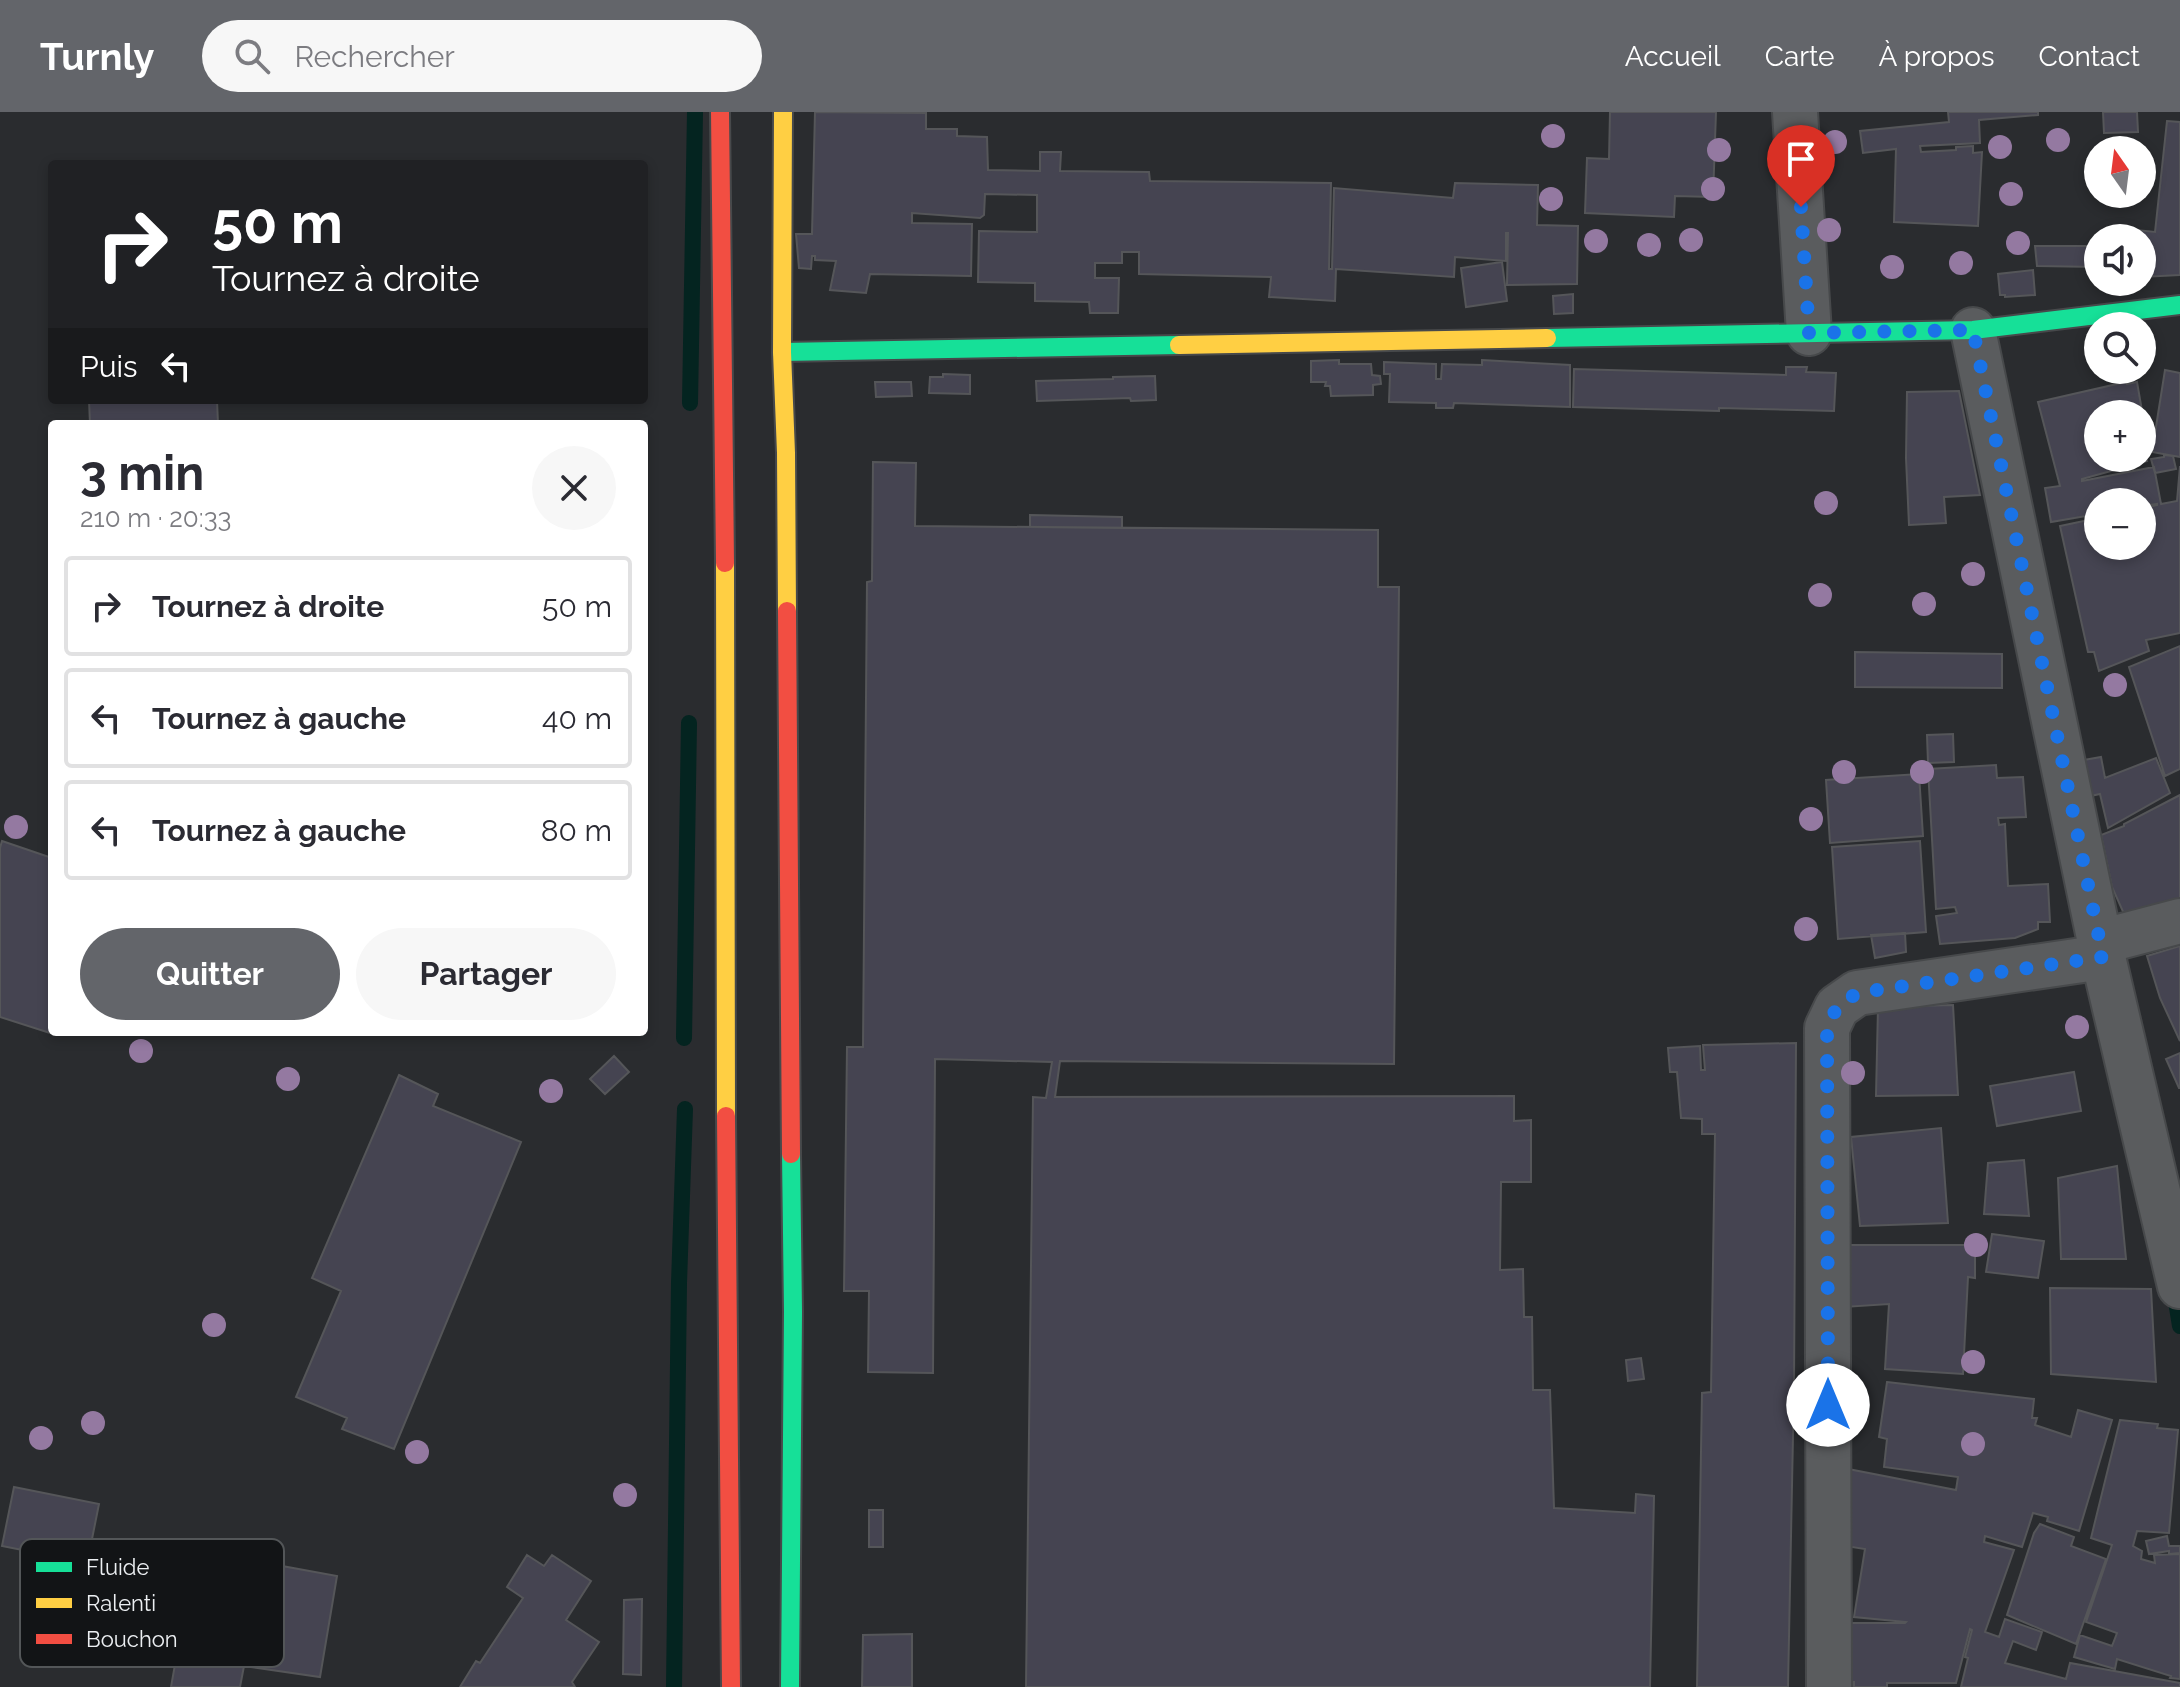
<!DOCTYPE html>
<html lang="fr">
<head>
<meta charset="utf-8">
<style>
	:root { --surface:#fff; --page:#f7f7f7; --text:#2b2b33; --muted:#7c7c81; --line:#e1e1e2; --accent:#63656a }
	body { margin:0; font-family:Raleway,sans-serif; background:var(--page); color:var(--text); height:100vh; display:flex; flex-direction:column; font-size:30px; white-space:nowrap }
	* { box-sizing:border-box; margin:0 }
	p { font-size:26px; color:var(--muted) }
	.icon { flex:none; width:44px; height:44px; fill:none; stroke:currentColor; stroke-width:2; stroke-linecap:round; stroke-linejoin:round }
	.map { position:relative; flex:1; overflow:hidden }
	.panel { position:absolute; left:48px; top:308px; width:600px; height:616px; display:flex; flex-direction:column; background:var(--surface); border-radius:8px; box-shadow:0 4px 12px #0003 }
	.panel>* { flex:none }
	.top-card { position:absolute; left:48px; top:48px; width:600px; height:244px; border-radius:8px; box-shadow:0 4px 12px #0003; background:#202124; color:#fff; overflow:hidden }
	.needle { width:52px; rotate:346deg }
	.controls { position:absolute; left:2084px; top:24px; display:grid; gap:16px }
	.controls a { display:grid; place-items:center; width:72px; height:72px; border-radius:50%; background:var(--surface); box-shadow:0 4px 12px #0003; font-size:40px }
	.pin { position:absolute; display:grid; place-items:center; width:68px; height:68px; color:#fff; margin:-82px -34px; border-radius:50% 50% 50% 0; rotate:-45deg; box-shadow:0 0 8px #0007 }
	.pin .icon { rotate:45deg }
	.me { position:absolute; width:88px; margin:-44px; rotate:0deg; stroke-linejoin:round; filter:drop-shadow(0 0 6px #0008) }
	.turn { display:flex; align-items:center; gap:28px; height:168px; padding:0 32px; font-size:36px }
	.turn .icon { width:104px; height:104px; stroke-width:2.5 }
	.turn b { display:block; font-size:56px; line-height:68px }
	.then { display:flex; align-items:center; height:76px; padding:0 32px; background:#0003; gap:16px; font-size:30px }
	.round { display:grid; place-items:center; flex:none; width:84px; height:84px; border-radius:42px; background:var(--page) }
	.overview { display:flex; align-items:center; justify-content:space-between; height:136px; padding:0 32px }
	h1 { font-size:48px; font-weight:700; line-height:60px }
	.action { display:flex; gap:16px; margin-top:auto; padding:16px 32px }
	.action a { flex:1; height:92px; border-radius:48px; background:var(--accent); color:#fff; font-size:32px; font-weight:700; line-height:92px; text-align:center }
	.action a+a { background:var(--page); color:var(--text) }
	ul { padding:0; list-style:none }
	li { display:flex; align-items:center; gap:24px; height:100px; margin:0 16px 12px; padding:0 16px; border:4px solid var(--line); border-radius:8px }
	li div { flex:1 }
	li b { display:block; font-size:30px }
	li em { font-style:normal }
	header { display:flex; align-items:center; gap:48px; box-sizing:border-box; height:112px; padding:0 40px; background:var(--accent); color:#fff }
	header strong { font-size:38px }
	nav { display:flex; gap:44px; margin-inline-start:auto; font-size:28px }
	.search { width:560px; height:72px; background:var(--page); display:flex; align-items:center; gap:20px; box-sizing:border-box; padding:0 28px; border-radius:44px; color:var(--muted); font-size:30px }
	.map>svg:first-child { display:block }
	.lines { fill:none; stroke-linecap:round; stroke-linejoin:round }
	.stream { stroke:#042420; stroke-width:16 }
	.building { fill:#454451; stroke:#555659; stroke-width:2 }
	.street-casing { stroke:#47494b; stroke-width:48 }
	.fast-casing { stroke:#47494b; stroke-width:22 }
	.slow-casing { stroke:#47494b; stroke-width:22 }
	.jam-casing { stroke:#47494b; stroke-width:22 }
	.street { stroke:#5a5c5e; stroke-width:44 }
	.fast { stroke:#16e098; stroke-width:18 }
	.slow { stroke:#ffcf43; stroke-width:18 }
	.jam { stroke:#f24e42; stroke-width:18 }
	.tree { fill:#9479a1 }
	.route { stroke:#1a73e8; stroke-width:14; stroke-dasharray:0 25.2 }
	.key { fill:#121416; stroke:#535658; stroke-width:2 }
	.key-label { font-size:22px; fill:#eceff2 }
</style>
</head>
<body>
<header>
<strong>Turnly</strong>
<div class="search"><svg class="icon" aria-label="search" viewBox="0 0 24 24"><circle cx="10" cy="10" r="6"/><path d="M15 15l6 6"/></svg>Rechercher</div>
<nav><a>Accueil</a><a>Carte</a><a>À propos</a><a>Contact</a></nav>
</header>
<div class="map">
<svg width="2180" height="1575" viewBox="0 0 2180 1575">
	<rect width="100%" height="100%" fill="#2a2c2f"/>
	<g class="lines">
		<path class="stream" d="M690,291l5,-291
			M684,926l5,-315
			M2174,1177l6,37
			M674,1575l5,-404 6,-174"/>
	</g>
	<path class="building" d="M815,0l111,1v16h31v7l30,1 1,33 52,1v-19h21l-1,19 89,1 1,9 181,2 -2,86h3l2,-81 119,10 2,-15 83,2 -1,40 41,1 -1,58 -70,1 1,-52h-2v28l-51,-4 -1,20 -118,-8 -1,32 -66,-4 2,-20 -132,-3v-22h-17v11h-27v15h24l-1,35h-28l-1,-11 -54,-1v-18l-57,-1 1,-51 58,1v-37l-52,-1 -1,21 -4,3 -68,-5v10l60,1 -1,52 -101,-2 -4,19 -36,-3 6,-29 -21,-1v-4h-3l-1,13 -12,-1 -3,-34h16z
		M1610,0h106l-3,85 -38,-1 -1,21 -89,-4 2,-55 22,1z
		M1948,0h90v3l-59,5 1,23 -60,3 1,6 35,-2v-3l17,-1v7l9,-1 -4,74 -84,-4 2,-73 -33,4 -3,-22 89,-9z
		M2103,0h34l1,20 -34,1z
		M2167,9l13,1v153l-38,2v-39h-6l1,-8 18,2z
		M2035,134h63v21l-61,-1z
		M1502,150l5,39 -41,6 -5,-39z
		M2033,158l2,25 -30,2v-2h-5l-2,-21z
		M1573,182v19l-19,1 -1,-18z
		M1339,248v4h32l1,11 8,1 1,8 -8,1v10l-42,1 -1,-10h-5l1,-4h-15v-21z
		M1482,248l88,5v42l-116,-4 -1,5h-17v-5l-47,-1 1,-28h-6v-12l52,2v15h5l1,-15 40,1z
		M1786,255h21l-1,5 30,1 -2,38 -115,-3v3l-146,-4 1,-38 212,6z
		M2165,258l15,3v84l-28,-5z
		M943,262l27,1v19l-41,-1 1,-16h13z
		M1155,264l1,24 -25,1 -1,-3 -93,3 -1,-20 77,-2v-2z
		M875,270h36l1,14 -36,1z
		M2126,270l1,2 10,-2 8,46h-3v-14h-44v44h44v-14l5,17 -65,18v2l72,-14 7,37 16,-3 3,-35v167l-34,7 3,11 -50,20 -5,-19h-6l-28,-126 38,-8v28h44v-37l15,-4v-1l-15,2v-4h-44v12l-47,8 -6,-34 15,-2 -22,-84z
		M1959,279l21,104 -36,2 2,26 -37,2 -3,-67 1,-66z
		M89,288h128l1,24h-128z
		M2164,343l9,1 3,13 -21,4 -4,-14 13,-2z
		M873,350l43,1 -1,63 463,4v57h21l-5,477 -334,-3 -5,36 459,-1v25l17,-1v62h-30l-1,88 23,-1 1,48h8l1,73h17l4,118 81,5 1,-19 18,2 -4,191h-624l7,-590 13,1 6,-36 -117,-3 -2,314 -65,-1 1,-81h-25l3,-244h16l4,-465 5,-1z
		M1030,403l92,2v11l-92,-1z
		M2180,534v123l-15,7 -36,-109z
		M1855,540l147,2v34l-147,-1z
		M1953,622l1,28 -26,1 -1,-28z
		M2101,645l4,21 51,-20 14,35 -62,35 -8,-34 -14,3 -8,-36z
		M1996,653l1,13 26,-1 3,40 -28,1 1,7 6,-1 3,62 40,-2 2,38h-12v7l-23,9 -75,6 -4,-28 21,-3 -2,-6 -19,2 -8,-140z
		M1919,662l4,62 -93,7 -4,-63z
		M2180,683v112l-51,18 -17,-38 -11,-52 23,-9v-2z
		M2,729l50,17v170l-2,5 -50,-16v-169z
		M1920,729l6,91 -88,7 -6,-92z
		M1905,821l1,19 -31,6 -4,-23z
		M2180,834v95l-20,-43 -13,-42z
		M1953,893l5,90 -82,1 2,-89z
		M1796,931l-2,342 -6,302h-91l5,-294 9,-1 4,-258h-13v-15l-21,-1 -4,-46h-7l-2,-24 32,-2 1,24h4l-2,-25z
		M2180,941v35h-1l-13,-29z
		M614,944l15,16 -24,22 -15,-15z
		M2074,960l7,39 -84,15 -7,-40z
		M399,963l39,19 -5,12 88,36 -127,307 -52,-20 5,-11 -51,-21 45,-106 -29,-13z
		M1941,1016l7,95 -88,3 -9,-89z
		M2024,1048l5,56 -45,-2 4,-51z
		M2117,1054l9,93h-65l-3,-81z
		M1992,1122l52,7 -6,37 -52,-6z
		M1844,1133h131v33l-7,-1 -5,97 -78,-5 4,-65 -45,3z
		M2050,1176l101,1 5,93 -105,-8z
		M1641,1246l3,21 -16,2 -2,-21z
		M1887,1270l147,17 -2,19h5l-2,7 36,12 7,-27 34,10 -33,111 -32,-10 1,-4 -15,-4 -11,34 -37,-11 -1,6 30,8 -29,82 14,5 6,-18 37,13 -6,18 -23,-9 -8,22 61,16 4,-16 110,20v4h-219l7,-29 -3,-1 7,-27 -2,-1 -14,54h-69v4h-33v-5h-8v-59h59l1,-1 -52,-5 11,-68 -32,-5 10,-76 113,22 2,-13 -74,-10 3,-28 -8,-2z
		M2120,1308l38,4 -1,4 21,2 -9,103 -32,-2 -4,15 9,5 -1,8 14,4 -1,-8 26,-1v125l-10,-1 1,-2 -54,-17 -2,10 -41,-12 6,-22 32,11 5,-13 -31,-11 26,-77 -21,-7z
		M14,1375l85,17 -8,40h-5l-3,18 -81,-16z
		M869,1398h14v37h-14z
		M2040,1412l34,13 -3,9 35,13 -30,85 -69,-29 27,-82z
		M2167,1424l2,10h11v7l-11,1v-3l-20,3 -3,-13z
		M527,1443l17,11 8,-11 39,26 -25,39 33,22 -27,40 3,5h-115l16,-26 4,2 43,-65 -16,-11z
		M216,1453l65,12 1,-11 55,10 -17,101 -76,-11 -4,21h-69l17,-95 23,4z
		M642,1487l-1,76 -18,-1 1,-74z
		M912,1522v53h-50l1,-52z"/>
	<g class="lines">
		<defs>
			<path id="street" d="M1795,0l14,221
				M1973,218l130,627 77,329
				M2100,830l80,-21
				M1829,1575l-2,-659 10,-21 20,-14 246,-36"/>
			<path id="fast" d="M1547,226l426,-8 207,-25
				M782,240l397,-7
				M790,1575l3,-375 -2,-158"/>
			<path id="slow" d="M783,0l-1,240 4,101 1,158
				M1179,233l368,-7
				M725,451l1,553"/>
			<path id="jam" d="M720,0l5,451
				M787,499l4,543
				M726,1004l5,571"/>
		</defs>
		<use href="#street" class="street-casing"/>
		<use href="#fast" class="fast-casing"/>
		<use href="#slow" class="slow-casing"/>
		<use href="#jam" class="jam-casing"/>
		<use href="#street" class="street"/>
		<use href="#fast" class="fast"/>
		<use href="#slow" class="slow"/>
		<use href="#jam" class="jam"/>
	</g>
	<g class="tree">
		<circle cx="1553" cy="24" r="12"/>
		<circle cx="2058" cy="28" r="12"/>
		<circle cx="1835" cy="30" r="12"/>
		<circle cx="2000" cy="35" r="12"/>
		<circle cx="1719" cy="38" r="12"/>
		<circle cx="1713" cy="77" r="12"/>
		<circle cx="2011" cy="82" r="12"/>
		<circle cx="1551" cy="87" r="12"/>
		<circle cx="1829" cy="118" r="12"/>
		<circle cx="1691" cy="128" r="12"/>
		<circle cx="1596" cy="129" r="12"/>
		<circle cx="2018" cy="131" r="12"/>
		<circle cx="1649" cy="133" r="12"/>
		<circle cx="1961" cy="151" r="12"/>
		<circle cx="1892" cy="155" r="12"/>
		<circle cx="1826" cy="391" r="12"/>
		<circle cx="1973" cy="462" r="12"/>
		<circle cx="1820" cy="483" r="12"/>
		<circle cx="1924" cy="492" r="12"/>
		<circle cx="2115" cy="573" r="12"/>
		<circle cx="1844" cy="660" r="12"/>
		<circle cx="1922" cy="660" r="12"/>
		<circle cx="1811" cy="707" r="12"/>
		<circle cx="16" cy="715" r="12"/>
		<circle cx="1806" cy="817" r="12"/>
		<circle cx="2077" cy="915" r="12"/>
		<circle cx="141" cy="939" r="12"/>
		<circle cx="1853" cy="961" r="12"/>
		<circle cx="288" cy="967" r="12"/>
		<circle cx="551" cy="979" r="12"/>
		<circle cx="1976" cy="1133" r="12"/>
		<circle cx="214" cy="1213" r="12"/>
		<circle cx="1973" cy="1250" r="12"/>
		<circle cx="1853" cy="1283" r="12"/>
		<circle cx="93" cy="1311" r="12"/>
		<circle cx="41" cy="1326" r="12"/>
		<circle cx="1973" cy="1332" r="12"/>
		<circle cx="417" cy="1340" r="12"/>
		<circle cx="625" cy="1383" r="12"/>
	</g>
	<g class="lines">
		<path class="route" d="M1801,95l8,126 164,-3 130,627 -246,36 -20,14 -10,21 1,377"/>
	</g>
	<rect x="20" y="1427" width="264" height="128" rx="12" class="key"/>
	<rect x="36" y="1450" width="36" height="10" fill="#16e098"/>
	<rect x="36" y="1486" width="36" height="10" fill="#ffcf43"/>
	<rect x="36" y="1522" width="36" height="10" fill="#f24e42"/>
	<g class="key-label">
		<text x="86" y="1463">Fluide</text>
		<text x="86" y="1499">Ralenti</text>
		<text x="86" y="1535">Bouchon</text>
	</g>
</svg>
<div class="controls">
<a><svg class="needle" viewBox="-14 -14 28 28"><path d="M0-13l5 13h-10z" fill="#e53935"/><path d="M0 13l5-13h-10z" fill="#7c7c81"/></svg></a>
<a><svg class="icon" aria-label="sound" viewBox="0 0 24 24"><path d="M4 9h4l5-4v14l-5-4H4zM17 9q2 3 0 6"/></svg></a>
<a><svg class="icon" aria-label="search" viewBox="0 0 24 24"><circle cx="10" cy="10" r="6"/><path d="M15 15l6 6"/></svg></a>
<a>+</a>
<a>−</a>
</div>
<div class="pin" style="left:1801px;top:95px;background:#d93025"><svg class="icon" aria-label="arrive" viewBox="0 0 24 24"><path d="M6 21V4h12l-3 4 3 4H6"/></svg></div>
<svg class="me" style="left:1828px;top:1293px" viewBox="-20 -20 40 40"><circle r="19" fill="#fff"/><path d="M0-13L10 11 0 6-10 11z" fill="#1a73e8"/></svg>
<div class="top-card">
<div class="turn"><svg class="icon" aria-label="right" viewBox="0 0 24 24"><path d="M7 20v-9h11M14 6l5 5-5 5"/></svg><div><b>50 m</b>Tournez à droite</div></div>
<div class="then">Puis<svg class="icon" aria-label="left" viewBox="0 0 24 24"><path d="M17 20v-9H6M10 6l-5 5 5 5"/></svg></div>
</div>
<section class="panel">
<div class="overview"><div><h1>3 min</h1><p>210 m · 20:33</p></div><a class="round"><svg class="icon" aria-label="close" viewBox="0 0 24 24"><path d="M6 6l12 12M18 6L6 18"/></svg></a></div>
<ul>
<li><svg class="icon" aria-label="right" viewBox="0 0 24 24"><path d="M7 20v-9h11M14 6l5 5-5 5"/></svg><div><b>Tournez à droite</b></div><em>50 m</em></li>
<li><svg class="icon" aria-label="left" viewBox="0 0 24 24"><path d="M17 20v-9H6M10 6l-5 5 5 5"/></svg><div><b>Tournez à gauche</b></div><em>40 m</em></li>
<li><svg class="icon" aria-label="left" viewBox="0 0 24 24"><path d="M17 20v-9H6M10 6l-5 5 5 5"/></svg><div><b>Tournez à gauche</b></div><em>80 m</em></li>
</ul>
<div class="action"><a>Quitter</a><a>Partager</a></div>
</section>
</div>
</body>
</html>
